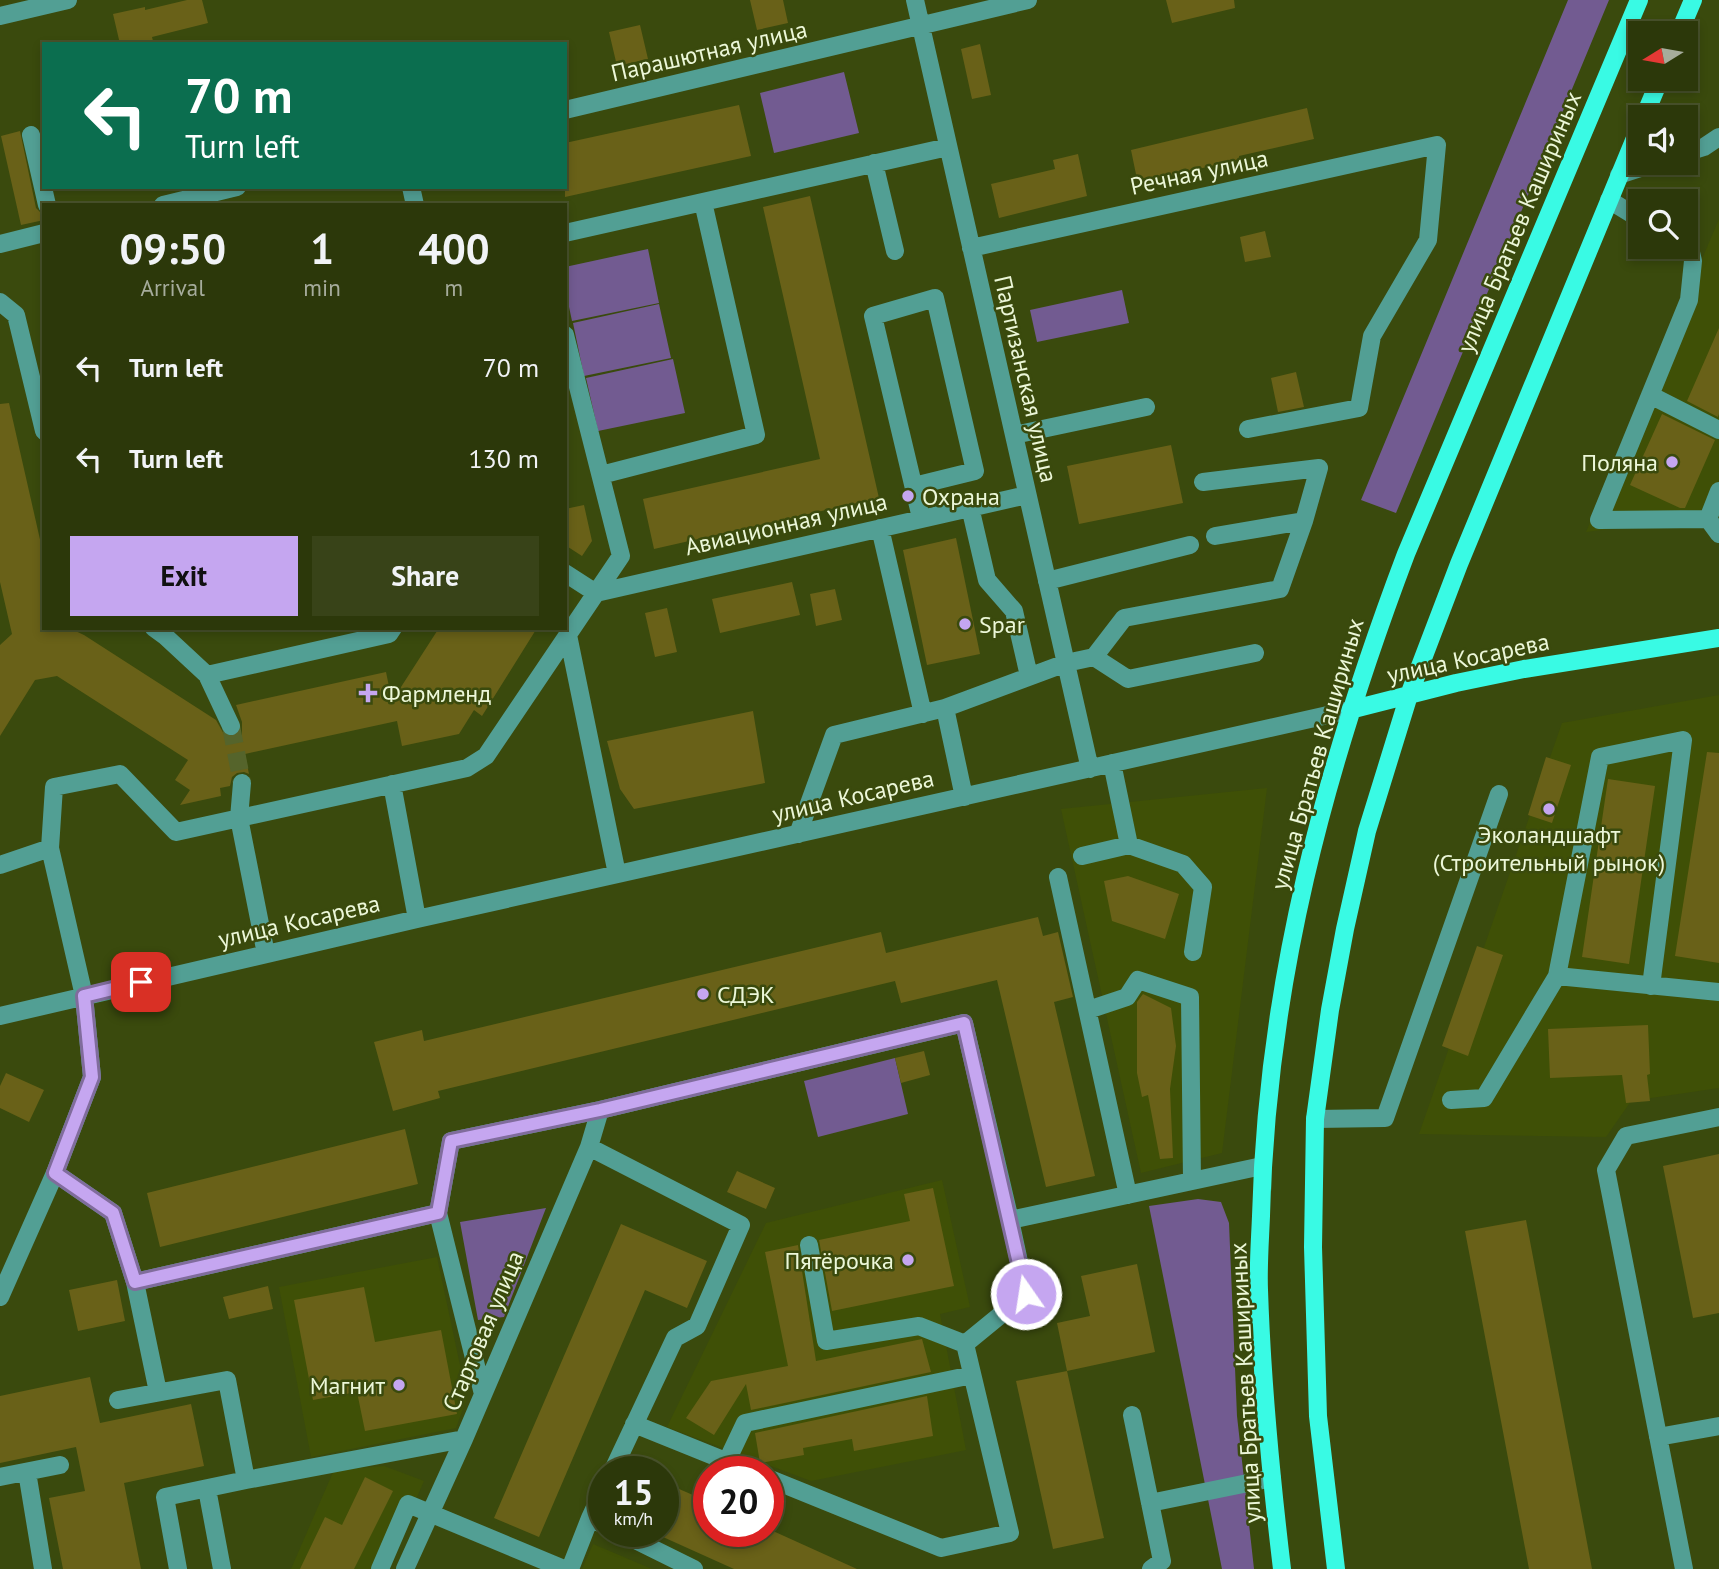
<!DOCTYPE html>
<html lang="en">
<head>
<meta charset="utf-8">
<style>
	:root { --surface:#2c380a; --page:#384318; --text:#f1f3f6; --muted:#a6ac9c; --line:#48522b; --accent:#c5a6f0 }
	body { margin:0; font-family:"PT Sans",sans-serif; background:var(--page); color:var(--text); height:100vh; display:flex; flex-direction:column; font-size:26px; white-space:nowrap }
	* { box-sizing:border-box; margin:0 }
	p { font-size:23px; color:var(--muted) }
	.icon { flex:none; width:38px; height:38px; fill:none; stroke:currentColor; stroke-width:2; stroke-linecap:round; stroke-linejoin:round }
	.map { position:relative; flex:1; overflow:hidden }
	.side { position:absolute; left:42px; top:203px; width:525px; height:427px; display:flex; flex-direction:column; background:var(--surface); border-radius:0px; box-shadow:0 4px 10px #0003,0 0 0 2px var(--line) }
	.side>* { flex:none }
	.banner { position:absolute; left:42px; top:42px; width:525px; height:147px; border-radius:0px; box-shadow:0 4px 10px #0003,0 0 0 2px var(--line); background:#0b6e4f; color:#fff; overflow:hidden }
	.needle { width:46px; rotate:259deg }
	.buttons { position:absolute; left:1628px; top:21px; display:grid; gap:14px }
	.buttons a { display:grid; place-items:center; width:70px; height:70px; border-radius:0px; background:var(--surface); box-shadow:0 4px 10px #0003,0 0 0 2px var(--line); font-size:35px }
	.speed { position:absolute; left:588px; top:1456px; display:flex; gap:14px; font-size:35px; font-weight:700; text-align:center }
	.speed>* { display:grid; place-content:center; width:91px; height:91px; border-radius:50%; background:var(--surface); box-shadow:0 4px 10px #0003,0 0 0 2px var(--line); line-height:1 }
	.speed small { font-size:18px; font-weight:400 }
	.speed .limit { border:10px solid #d22; background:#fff; color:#111 }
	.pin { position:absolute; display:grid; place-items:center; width:60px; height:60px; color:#fff; margin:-30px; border-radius:14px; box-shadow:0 4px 10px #0006 }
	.me { position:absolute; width:77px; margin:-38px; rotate:347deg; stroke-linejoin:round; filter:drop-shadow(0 0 5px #0008) }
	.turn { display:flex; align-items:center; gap:24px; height:147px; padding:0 28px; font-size:32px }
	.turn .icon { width:91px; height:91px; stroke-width:2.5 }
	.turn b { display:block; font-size:49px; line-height:60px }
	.eta { display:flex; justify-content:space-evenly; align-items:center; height:119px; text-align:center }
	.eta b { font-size:42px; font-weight:700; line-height:49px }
	.button { display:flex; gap:14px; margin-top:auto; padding:14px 28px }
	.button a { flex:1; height:80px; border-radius:0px; background:var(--accent); color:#111; font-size:28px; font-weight:700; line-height:80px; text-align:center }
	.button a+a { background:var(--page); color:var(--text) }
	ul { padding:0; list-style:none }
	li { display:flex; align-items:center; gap:21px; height:91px; padding:0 28px }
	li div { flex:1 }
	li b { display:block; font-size:26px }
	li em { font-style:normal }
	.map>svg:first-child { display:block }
	.built { fill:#3f5006 }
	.green { fill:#725b91 }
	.building { fill:#696118 }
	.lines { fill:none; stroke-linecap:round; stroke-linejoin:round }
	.minor-tunnel { stroke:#55642b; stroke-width:18; stroke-dasharray:18 9; stroke-linecap:butt }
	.minor { stroke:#529f94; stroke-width:18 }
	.major { stroke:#39fae4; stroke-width:18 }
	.route-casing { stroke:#806c9c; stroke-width:18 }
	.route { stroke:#c5a6f0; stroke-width:12 }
	.poi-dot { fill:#c5a6f0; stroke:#3a4a0d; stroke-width:2.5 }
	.labels { text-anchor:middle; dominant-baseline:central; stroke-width:5; stroke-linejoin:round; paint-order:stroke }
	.street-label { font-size:24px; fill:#ecf7d8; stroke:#3a4a0d }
	.poi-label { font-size:24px; fill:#ecf7d8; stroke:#3a4a0d; text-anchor:start }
</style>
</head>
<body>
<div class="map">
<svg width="1719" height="1569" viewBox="0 0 1719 1569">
	<rect width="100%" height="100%" fill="#3a4a0d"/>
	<path class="built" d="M1719,219v296l-133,17z
		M1719,695v393l-88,13 -25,36 -187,-3 143,-411z
		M1267,788l-45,365 -81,20 -80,-364z
		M942,1180l28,127 -30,7 26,136 -155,31 -144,-54 99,-204z
		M437,1257l30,141 -11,30 -145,29 -32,-170z
		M384,1466l40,15 -38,88h-95l43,-99z
		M593,1544l59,25h-70z"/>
	<path class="green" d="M1568,0h41l-213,513 -35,-13z
		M844,72l15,61 -85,20 -14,-60z
		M648,249l11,54 -87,18 -7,-33v-21z
		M1122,290l7,33 -92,19 -7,-32z
		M659,304l12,54 -87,18 -11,-53z
		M673,359l12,54 -87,18 -12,-53z
		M895,1058l13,56 -90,23 -14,-56z
		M1198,1199l23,3 8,21 8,193 17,153h-32l-73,-363z
		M546,1208l-42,109 -26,3 -18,-98z"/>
	<path class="building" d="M187,0h15l6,23 -56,14 1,4 -13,3h-20l-7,-30 32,-7v3z
		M750,0h33l5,23 -31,7z
		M1166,0h68l1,8 -63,15z
		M640,25l8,34 -31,7 -8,-34z
		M980,44l11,51 -19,4 -11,-50z
		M739,105l12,51 -186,41v-54z
		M1307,108l7,31 -75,17v3l-101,25 -7,-34z
		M20,131l16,77 8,8v4l-23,5 -20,-89z
		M1078,154l9,42 -88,22 -8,-34 64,-15 -2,-9z
		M810,196l69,302 -225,51 -11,-50 177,-40 -57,-252z
		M1265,231l6,26 -26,5 -5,-25z
		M1719,328v86l-1,3 -31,-16z
		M1296,372l8,35 -26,5 -7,-34z
		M9,403l35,154v71h25l15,7 132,85 9,16 6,1 7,-2 4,2v-15l-6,-17 150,-33 6,29 47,-73h98l-55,88 -8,-6 -15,24 -57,12 -5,-25 -152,33 4,20 -5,-2 -7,1 -5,4 -2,9 -10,2 1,8 -41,9 10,-15 -15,-10 13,-20 -131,-84 -22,4 -35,56v-91l12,-11 -12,-52v-178z
		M1662,414l53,26 -30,68h-5l-50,-23z
		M1171,445l12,58 -104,21 -12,-58z
		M584,505l8,36 -10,15 -17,-11v-36z
		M956,538l24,116 -53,11 -24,-115z
		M792,582l8,33 -80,18 -8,-34z
		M835,589l7,31 -26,6 -6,-32z
		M667,608l10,44 -22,5 -10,-44z
		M753,711l12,72 -131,26 -14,-20 -13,-48z
		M1707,752l12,1v210l-44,-7z
		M1546,757l25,8 -19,58 -24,-8z
		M1608,779l47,7 -26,178 -47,-7z
		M1128,876l51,18 -14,45 -53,-18 -8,-40z
		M1038,917l5,19 15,-4 15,65 -19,5 41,174 -49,11 -49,-207 -96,23 -6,-22 -457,110 2,7 -47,13 -19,-69 48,-12 2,11 457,-109 5,21z
		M1477,946l26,9 -35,101 -26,-10z
		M1143,994l28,14 5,38 -6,43 3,69 -13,1 -12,-64 -6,2 -5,-24v-71z
		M1648,1025l2,49 -3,1 3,26 -24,2 -4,-28 -72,3 -2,-49z
		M924,1051l6,24 -29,8 -6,-25z
		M6,1073l38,17 -15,32 -29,-14v-22z
		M405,1129l13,55 -258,63 -13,-54z
		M1719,1154v159l-26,5 -30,-152z
		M737,1171l38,17 -9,21 -39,-17z
		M933,1188l21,98 -122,25 -13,-71 91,-19 -6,-27z
		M1526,1220l66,349h-63l-64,-338z
		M621,1224l86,37 -20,47 -42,-18 -106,247 -45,-19z
		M798,1245l18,116 106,-22 9,33 -180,38 -5,-26 -32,51 -28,-17 25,-37 77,-15 -23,-114z
		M1137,1264l18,88 -88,19 -10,-48 33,-7 -9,-40z
		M117,1280l8,41 -47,10 -9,-41z
		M268,1286l5,23 -44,10 -6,-22z
		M364,1287l11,55 66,-12 16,84 -92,17 -8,-39 -44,8 -19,-100z
		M1067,1371l37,167 -51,11 -37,-168z
		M90,1377l10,46 91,-19 13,62 -80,17 17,86h-78l-14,-71 36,-7 -9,-44 -76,16v-67z
		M927,1396l6,40 -79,15 -2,-12 -49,9 1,7 -44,8 -5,-30z
		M365,1477l28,14 -39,78h-54l25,-52 17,8z
		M663,1482l46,20v29h64l84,38h-123l-71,-32z"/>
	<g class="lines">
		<path class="minor-tunnel" d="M231,726l11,57"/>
		<path class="minor" d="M915,0l175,769
			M0,16l68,-16
			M565,110l463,-110
			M31,135l16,70
			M1685,153l19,-6 15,-10
			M874,163l21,88
			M1619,175l37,-12
			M411,187l4,18
			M1609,200l31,19
			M163,205l74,-18
			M565,233l383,-86
			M0,244l44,-11
			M1685,246l5,2 3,13 -4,39 -90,220 109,-1 11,-28
			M971,248l466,-103 -9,95 -56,96 -13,72 -111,21
			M0,302l16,13 28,116
			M565,335l10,40
			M1650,395l69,35
			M1014,435l132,-28
			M601,475l155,-40 -53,-233
			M914,486l61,-15 -40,-173 -62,18 48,202
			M970,507l17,73 27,31 15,65
			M1708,519l11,15
			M880,528l43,186
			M1215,536l89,-15
			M565,573l31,20 431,-98
			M1047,581l143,-36
			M154,628l11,8 42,39 182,-41 4,-6
			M568,635l49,239
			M1094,657l34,22 127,-26
			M207,675l24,51
			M945,708l19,89
			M1112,763l17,82
			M242,783l-3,35 27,136
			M392,784l25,135
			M798,834l36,-99 111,-27 121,-45 28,-6 30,-39 156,-29 24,-68 15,-53 -116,14
			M1082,856l47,-11 54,19 20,23 -10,65
			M0,865l50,-17
			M1058,877l70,318
			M1557,976l43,-219 83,-17 -32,246
			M1088,1010l39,-13 11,-17 52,17 2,184
			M0,1016l417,-97 933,-209
			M1451,1100l33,-2 73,-122 162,16
			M1315,1119l70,-1 114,-324
			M589,1147l152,78 -44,101 -22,12 -63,134
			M55,1173l58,40 22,69 23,110
			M438,1213l45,181
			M809,1245l17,96 93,-15 46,18
			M135,1282l303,-69 13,-72 149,-31 364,-87 46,197 252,-54
			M0,1297l55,-124 37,-96 -8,-81 -34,-148 4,-61 66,-13 56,58 291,-64 19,-12 135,-200 -46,-181 -10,-9
			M118,1400l109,-20 19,100 218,-41
			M1132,1415l30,146 -11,8
			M634,1424l119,48
			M1658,1437l61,-11
			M727,1461l18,-38 227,-48
			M27,1472l16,97
			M0,1477l60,-12
			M768,1478l173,70 69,-15 -45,-189 61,-50 -16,-74
			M207,1489l15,80
			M1150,1503l122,-25
			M590,1518l14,-30
			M617,1531l77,38
			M178,1569l-13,-72 81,-17
			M380,1569l28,-65 156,65
			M405,1569l59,-130 125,-292 11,-37
			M570,1569l20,-51 14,7
			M1684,1569l-78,-399 20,-34 93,-19"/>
		<path class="major" d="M1679,33l14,-33
			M1644,117l16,-38
			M1350,710l106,-27 68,-14 195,-31
			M1282,1569c-11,-92 -20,-186 -23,-279 -1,-24 1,-49 2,-74 6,-233 63,-445 145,-662l233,-554
			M1336,1569l-18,-153 -5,-169 2,-128 15,-109 15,-81 22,-98 42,-136 50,-131 181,-438"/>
	</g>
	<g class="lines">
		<defs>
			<path id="route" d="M141,982l-57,14 8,81 -37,96 58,40 22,69 303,-69 13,-72 149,-31 364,-87 62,271"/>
		</defs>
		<use href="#route" class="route-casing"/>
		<use href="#route" class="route"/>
	</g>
	<g class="poi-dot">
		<circle cx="1672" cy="462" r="7"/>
		<circle cx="908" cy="496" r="7"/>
		<circle cx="965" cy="624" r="7"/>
		<path d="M364.5 682.5h7v7h7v7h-7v7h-7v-7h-7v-7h7z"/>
		<circle cx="1549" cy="809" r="7"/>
		<circle cx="703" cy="994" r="7"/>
		<circle cx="908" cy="1260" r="7"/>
		<circle cx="399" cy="1385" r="7"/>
	</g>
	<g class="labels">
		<g class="street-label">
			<text transform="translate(709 51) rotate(-13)">Парашютная улица</text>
			<text transform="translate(1199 172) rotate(-12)">Речная улица</text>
			<text transform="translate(1519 222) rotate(-67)">улица Братьев Кашириных</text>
			<text transform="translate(1026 379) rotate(77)">Партизанская улица</text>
			<text transform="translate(786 524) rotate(-13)">Авиационная улица</text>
			<text transform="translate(1468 658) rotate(-12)">улица Косарева</text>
			<text transform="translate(1317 754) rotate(-74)">улица Братьев Кашириных</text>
			<text transform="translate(853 796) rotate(-13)">улица Косарева</text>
			<text transform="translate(299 921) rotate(-13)">улица Косарева</text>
			<text transform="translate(483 1331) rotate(-67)">Стартовая улица</text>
			<text transform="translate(1245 1383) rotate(-93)">улица Братьев Кашириных</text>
		</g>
		<g class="poi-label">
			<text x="1658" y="462" text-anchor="end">Поляна</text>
			<text x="922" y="496">Охрана</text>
			<text x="979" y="624">Spar</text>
			<text x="382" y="693">Фармленд</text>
			<text x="1549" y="834" text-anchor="middle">Эколандшафт<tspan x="1549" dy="28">(Строительный рынок)</tspan></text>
			<text x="717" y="994">СДЭК</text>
			<text x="894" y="1260" text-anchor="end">Пятёрочка</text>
			<text x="385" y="1385" text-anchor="end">Магнит</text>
		</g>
	</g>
</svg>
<div class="buttons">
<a><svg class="needle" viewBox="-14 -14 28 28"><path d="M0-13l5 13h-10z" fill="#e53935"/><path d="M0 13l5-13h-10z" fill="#a6ac9c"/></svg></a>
<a><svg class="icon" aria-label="sound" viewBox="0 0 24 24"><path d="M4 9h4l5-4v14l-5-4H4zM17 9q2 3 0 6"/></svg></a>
<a><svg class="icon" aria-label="search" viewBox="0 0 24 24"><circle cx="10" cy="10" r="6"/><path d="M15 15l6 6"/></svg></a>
</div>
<div class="speed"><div>15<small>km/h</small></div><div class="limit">20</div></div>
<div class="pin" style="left:141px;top:982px;background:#d93025"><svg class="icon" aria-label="arrive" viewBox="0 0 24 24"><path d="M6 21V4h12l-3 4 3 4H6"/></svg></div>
<svg class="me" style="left:1026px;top:1294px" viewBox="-20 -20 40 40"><circle r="17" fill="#c5a6f0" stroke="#fff" stroke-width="3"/><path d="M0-11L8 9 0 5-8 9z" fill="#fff"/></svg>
<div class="banner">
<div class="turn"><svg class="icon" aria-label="left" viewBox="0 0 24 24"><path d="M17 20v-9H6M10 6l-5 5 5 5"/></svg><div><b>70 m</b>Turn left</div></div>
</div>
<section class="side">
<div class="eta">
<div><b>09:50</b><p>Arrival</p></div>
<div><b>1</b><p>min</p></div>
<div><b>400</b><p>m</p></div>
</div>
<ul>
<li><svg class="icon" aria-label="left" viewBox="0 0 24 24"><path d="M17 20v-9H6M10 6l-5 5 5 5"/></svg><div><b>Turn left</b></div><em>70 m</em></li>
<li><svg class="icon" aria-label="left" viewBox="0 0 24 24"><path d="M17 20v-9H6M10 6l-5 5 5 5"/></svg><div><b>Turn left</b></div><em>130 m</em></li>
</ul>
<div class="button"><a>Exit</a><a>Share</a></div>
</section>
</div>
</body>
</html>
